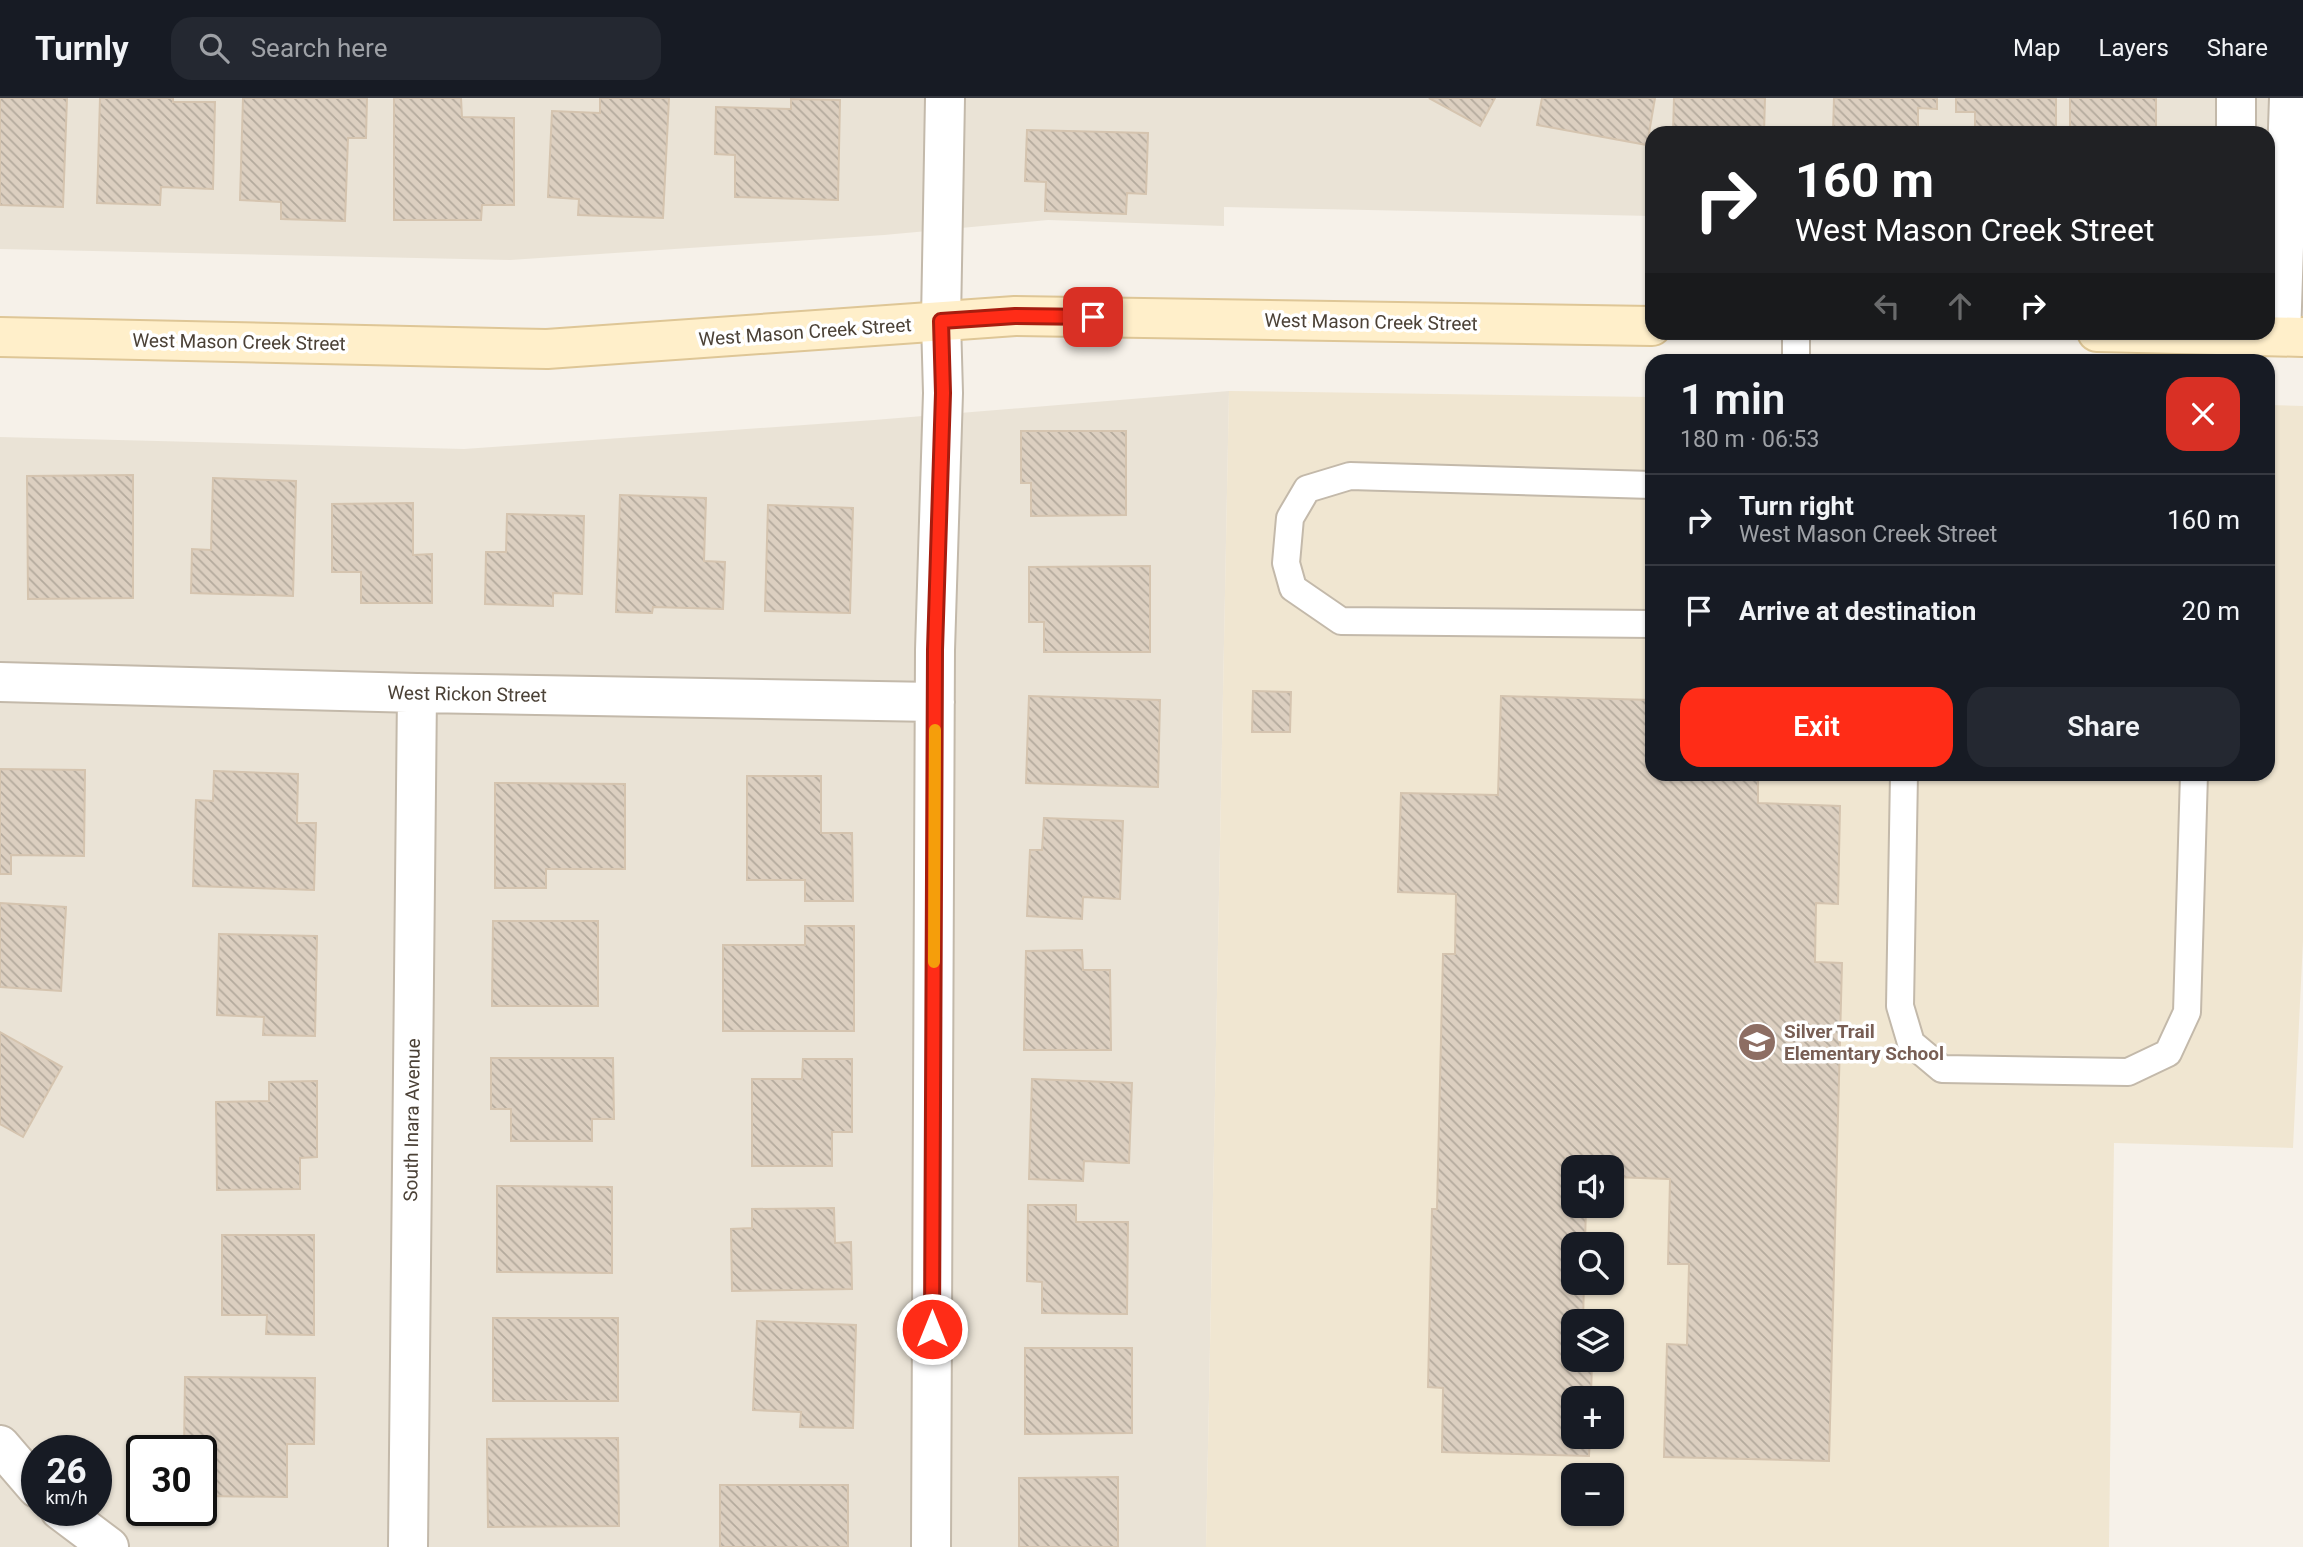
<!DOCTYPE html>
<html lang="en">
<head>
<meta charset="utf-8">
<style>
	:root { --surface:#171b24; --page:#242831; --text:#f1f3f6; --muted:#9ea1a6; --line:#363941; --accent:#ff2c17 }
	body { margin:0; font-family:Roboto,sans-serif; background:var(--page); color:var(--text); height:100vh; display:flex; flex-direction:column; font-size:26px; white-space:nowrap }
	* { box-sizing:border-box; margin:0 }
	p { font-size:23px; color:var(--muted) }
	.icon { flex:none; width:38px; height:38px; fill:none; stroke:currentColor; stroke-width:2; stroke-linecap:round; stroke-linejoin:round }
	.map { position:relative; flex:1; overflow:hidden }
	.side { position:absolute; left:1645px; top:256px; width:630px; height:427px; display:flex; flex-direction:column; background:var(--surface); border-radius:21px; box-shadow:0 2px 5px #0004 }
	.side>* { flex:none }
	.guide { position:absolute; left:1645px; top:28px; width:630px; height:214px; border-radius:21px; box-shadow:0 2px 5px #0004; background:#202124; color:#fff; overflow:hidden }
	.controls { position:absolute; left:1561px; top:1057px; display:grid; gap:14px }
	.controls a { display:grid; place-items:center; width:63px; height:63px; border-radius:14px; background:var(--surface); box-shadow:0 2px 5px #0004; font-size:35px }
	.speed { position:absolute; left:21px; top:1337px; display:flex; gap:14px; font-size:35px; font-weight:700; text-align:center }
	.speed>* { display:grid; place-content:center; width:91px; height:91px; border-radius:50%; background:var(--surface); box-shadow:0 2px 5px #0004; line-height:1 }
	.speed small { font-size:18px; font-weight:400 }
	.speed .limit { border:4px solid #111; border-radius:10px; background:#fff; color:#111 }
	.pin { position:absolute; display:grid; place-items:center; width:60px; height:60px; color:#fff; margin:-30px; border-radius:14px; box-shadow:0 4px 10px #0006 }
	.me { position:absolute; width:77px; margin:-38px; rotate:0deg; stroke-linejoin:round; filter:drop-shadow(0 0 5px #0008) }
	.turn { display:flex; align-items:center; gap:24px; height:147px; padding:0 35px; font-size:32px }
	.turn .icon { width:91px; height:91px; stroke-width:2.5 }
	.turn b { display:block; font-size:49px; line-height:60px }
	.lanes { display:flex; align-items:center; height:66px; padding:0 35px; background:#0003; justify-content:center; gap:35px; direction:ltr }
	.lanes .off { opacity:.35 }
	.round { display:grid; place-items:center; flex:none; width:74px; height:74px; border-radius:21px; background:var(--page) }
	.head { display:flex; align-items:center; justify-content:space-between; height:119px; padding:0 35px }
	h1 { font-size:42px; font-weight:600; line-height:52px }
	.cta { display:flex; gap:14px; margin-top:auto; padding:14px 35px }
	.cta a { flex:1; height:80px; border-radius:21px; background:var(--accent); color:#fff; font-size:28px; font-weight:600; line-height:80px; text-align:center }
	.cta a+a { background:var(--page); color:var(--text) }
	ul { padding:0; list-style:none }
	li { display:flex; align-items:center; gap:21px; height:91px; padding:0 35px; border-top:2px solid var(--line) }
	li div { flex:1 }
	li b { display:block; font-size:26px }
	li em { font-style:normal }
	header { display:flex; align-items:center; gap:42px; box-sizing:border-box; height:98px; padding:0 35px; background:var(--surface); border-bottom:2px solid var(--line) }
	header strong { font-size:33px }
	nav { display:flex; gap:38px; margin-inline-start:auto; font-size:24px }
	.search { width:490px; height:63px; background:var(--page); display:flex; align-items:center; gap:18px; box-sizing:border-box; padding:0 24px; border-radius:21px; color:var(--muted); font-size:26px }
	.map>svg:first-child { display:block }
	.residential { fill:#eae3d6; fill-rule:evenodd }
	.education { fill:#f0e6d1; fill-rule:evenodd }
	.building { fill:url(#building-back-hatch); stroke:#d5c4af; stroke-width:2 }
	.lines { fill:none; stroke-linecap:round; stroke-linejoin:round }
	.lane-casing { stroke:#c3b9aa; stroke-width:30 }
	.street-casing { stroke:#c3b9aa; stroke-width:42 }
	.secondary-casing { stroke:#dec696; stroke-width:42 }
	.lane { stroke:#fff; stroke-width:26 }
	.street { stroke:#fff; stroke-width:38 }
	.secondary { stroke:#ffefca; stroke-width:38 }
	.route-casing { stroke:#a61d0f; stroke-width:18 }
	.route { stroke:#ff2c17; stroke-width:12 }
	.slow { stroke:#f59e0b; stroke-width:12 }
	.labels { text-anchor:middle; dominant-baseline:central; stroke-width:7; stroke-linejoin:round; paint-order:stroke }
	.street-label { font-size:19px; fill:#4b4136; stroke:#fff }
	.education-label { font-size:19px; font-weight:bold; fill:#785e54; stroke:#fff; text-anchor:start }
</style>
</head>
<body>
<header>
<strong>Turnly</strong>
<div class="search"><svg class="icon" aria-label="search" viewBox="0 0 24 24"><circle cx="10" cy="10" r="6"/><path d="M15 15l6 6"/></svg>Search here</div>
<nav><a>Map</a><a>Layers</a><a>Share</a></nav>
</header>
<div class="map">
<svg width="2303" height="1449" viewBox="0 0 2303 1449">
	<defs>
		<pattern id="building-back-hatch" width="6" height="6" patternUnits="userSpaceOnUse" patternTransform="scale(1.75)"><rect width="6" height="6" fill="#dccfc0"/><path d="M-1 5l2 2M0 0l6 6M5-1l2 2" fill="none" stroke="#b4aa9d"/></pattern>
	</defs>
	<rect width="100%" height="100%" fill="#f6f1e9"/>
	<path class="residential" d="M0,0h2303l-35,130v-95h-616v83l-428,-9v19l-176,-6 -164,15 -374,25 -510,-11z
		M1229,293l-23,1156h-1206v-1110l464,12 410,-29zM37,1353h59v59h-59zM142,1353h59v59h-59z"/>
	<path class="education" d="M1229,293l423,6v377h616v-369l35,1v535l-10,207 -179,-5 -5,404h-903zM1573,1069h39v39h-39zM1573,1146h39v39h-39zM1573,1223h39v39h-39zM1573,1300h39v39h-39zM1573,1377h39v39h-39z"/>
	<path class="building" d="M0,0h67l-4,109 -63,-2z
		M100,0h73v4h42l-2,87 -52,-2 -1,18 -63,-2z
		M243,0h124l-1,40h-18l-3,83 -64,-2v-17l-41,-2z
		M394,0h67l1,19 52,1v87h-32l-1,15h-87z
		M600,0h69l-6,120 -85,-3 1,-16 -31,-2 4,-86 48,2z
		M1429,0h66l-15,28z
		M1542,0h113l-8,47 -110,-20z
		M1674,0h91l-1,35h-91z
		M1834,0h103v11l-19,-1v25h-85z
		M1956,0h100v35h-81v-21h-19z
		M2070,0h86v35h-86z
		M791,1l49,1 -2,100 -103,-3v-42l-20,-1 1,-47 75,2z
		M1027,32l121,3 -2,61 -19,-1 -1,21 -81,-3 1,-29 -21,-1z
		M1021,333h105v84l-95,1v-33h-10z
		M133,377v123l-105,1 -1,-123z
		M213,380l83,3 -3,115 -102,-3 1,-44 19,1z
		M620,397l86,3 -2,63 21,1 -2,47 -70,-2 -1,6 -36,-1z
		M413,405v52l19,-1v49h-71v-31h-29v-68z
		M768,407l85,3 -3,105 -85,-2z
		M507,416l77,2 -2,78 -29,-1v13l-68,-2 1,-52h20z
		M1150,468v86h-106v-30h-15v-55z
		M1253,593l38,1 -1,40h-38z
		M1029,598l131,4 -2,87 -132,-4z
		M1501,598l151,4v74h106v29l82,3 -2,98 -22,-1 -1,59 27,1 -13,498 -165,-4 3,-113 20,1 2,-81h-21l2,-85 -58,-2v-10h-39v39h13l-1,38h-12v39h11l-1,38h-10v39h19l-1,38h-18v39h17l-1,19 -147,-4 1,-64 -15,-1 4,-178h5l6,-255h12l1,-60 -58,-2 3,-99 97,2z
		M0,671l85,1 -1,86 -73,-1v19h-11z
		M214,673l84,3 -1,49h19l-2,67 -121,-4 3,-86 17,1z
		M747,678h74v57h31l1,68h-48v-21h-58z
		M495,685l130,1v85h-79v19h-51z
		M1044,720l79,3 -3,78 -37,-2 -1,22 -55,-3 3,-66h12z
		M0,805l66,4 -5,84 -61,-4z
		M493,823h105v85h-106z
		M805,828h49v105h-131v-86h82z
		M219,836l98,2 -2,100 -52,-1 1,-18 -47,-2z
		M1082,852l1,20h27l1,80h-87l2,-99z
		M0,934l62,35 -39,70 -23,-13z
		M491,960h122l1,61h-22v22h-81v-32h-20z
		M803,961h49v73h-20v34h-80v-87h50z
		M1032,981l100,4 -3,80 -45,-2 -1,20 -54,-2z
		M317,983v76l-17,1v31l-83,1 -1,-88 53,-1v-19z
		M497,1088l115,1v86l-115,-1z
		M1028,1107h48v17h52l-1,92 -85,-1v-31l-15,-1z
		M834,1110l1,35 16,-1 1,47 -120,2 -1,-62 21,-1v-19z
		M222,1137h92v100l-48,-1 1,-19h-45z
		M493,1220h125v83h-125z
		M757,1223l99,4 -3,103 -53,-1 1,-15 -48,-2z
		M1025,1250h107v85l-107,1z
		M185,1279l130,1 -1,66h-27v53l-86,-1v-45h-17z
		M618,1340l1,88 -131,1 -1,-88z
		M1118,1379v70h-99v-69z
		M720,1387h128v62h-128z"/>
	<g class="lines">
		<defs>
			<path id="lane" d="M1796,262v-28
				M2249,262l2,-25
				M1652,387l-302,-9 -43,13 -17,29 -4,45 7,25 48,33 311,3
				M1904,676l-4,232 11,37 31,26 186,3 40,-19 19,-41 7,-238"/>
			<path id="street" d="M2236,35v-35
				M2281,238l8,-238
				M0,584l417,11 518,9
				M0,1347l37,43
				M60,1412l49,37
				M408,1449l9,-854
				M931,1449l4,-897 8,-257 -2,-72 4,-223"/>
			<path id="secondary" d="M2097,234l206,5
				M0,239l547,12 468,-33 637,10"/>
		</defs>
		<use href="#lane" class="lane-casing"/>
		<use href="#street" class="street-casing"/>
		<use href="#secondary" class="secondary-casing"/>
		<use href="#lane" class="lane"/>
		<use href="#street" class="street"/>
		<use href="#secondary" class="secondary"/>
	</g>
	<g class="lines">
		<defs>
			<path id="route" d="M932,1231l3,-679 8,-257 -2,-72 74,-5 78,1"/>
		</defs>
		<use href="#route" class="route-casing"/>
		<use href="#route" class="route"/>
		<path class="slow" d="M934,864l1,-232"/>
	</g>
	<defs>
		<symbol id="school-disc" viewBox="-11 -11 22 22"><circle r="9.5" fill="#8d6e63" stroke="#fff"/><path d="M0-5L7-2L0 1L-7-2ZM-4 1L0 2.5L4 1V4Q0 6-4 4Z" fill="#fff"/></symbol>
	</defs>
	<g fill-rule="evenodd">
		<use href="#school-disc" x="1735" y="922" width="44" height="44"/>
	</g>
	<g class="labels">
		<g class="street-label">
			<text transform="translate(1371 224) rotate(1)">West Mason Creek Street</text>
			<text transform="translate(805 234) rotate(-4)">West Mason Creek Street</text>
			<text transform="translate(239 244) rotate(1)">West Mason Creek Street</text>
			<text transform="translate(467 596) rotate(1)">West Rickon Street</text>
			<text transform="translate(412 1022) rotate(-89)">South Inara Avenue</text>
		</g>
		<g class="education-label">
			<text x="1784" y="933">Silver Trail<tspan x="1784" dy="22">Elementary School</tspan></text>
		</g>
	</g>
</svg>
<div class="controls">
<a><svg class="icon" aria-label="sound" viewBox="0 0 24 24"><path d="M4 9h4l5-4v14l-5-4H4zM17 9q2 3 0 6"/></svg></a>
<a><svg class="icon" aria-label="search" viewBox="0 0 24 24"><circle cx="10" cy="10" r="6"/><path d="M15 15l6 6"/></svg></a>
<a><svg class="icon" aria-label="layers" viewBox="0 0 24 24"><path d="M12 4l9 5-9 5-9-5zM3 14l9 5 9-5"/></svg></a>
<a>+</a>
<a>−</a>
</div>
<div class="speed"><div>26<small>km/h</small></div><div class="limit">30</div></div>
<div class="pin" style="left:1093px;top:219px;background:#d93025"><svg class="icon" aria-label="arrive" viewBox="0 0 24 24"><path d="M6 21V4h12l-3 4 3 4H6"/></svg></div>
<svg class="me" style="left:932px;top:1231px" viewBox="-20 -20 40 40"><circle r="17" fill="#ff2c17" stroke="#fff" stroke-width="3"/><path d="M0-11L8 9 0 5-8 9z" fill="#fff"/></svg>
<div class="guide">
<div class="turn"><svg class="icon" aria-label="right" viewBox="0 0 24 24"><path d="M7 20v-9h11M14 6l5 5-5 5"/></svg><div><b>160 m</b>West Mason Creek Street</div></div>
<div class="lanes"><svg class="icon off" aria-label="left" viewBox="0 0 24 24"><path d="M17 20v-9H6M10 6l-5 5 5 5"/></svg><svg class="icon off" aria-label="ahead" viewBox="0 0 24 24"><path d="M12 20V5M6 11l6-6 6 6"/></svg><svg class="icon" aria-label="right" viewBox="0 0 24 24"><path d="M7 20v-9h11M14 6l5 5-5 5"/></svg></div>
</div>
<section class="side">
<div class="head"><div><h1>1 min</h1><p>180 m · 06:53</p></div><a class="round" style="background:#d93025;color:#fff"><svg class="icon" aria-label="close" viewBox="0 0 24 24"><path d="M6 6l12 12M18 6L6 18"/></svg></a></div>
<ul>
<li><svg class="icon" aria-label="right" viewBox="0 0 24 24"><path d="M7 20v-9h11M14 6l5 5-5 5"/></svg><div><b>Turn right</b><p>West Mason Creek Street</p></div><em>160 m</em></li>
<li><svg class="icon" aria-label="arrive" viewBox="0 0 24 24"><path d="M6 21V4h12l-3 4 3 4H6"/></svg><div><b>Arrive at destination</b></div><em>20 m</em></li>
</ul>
<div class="cta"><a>Exit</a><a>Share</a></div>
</section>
</div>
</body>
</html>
